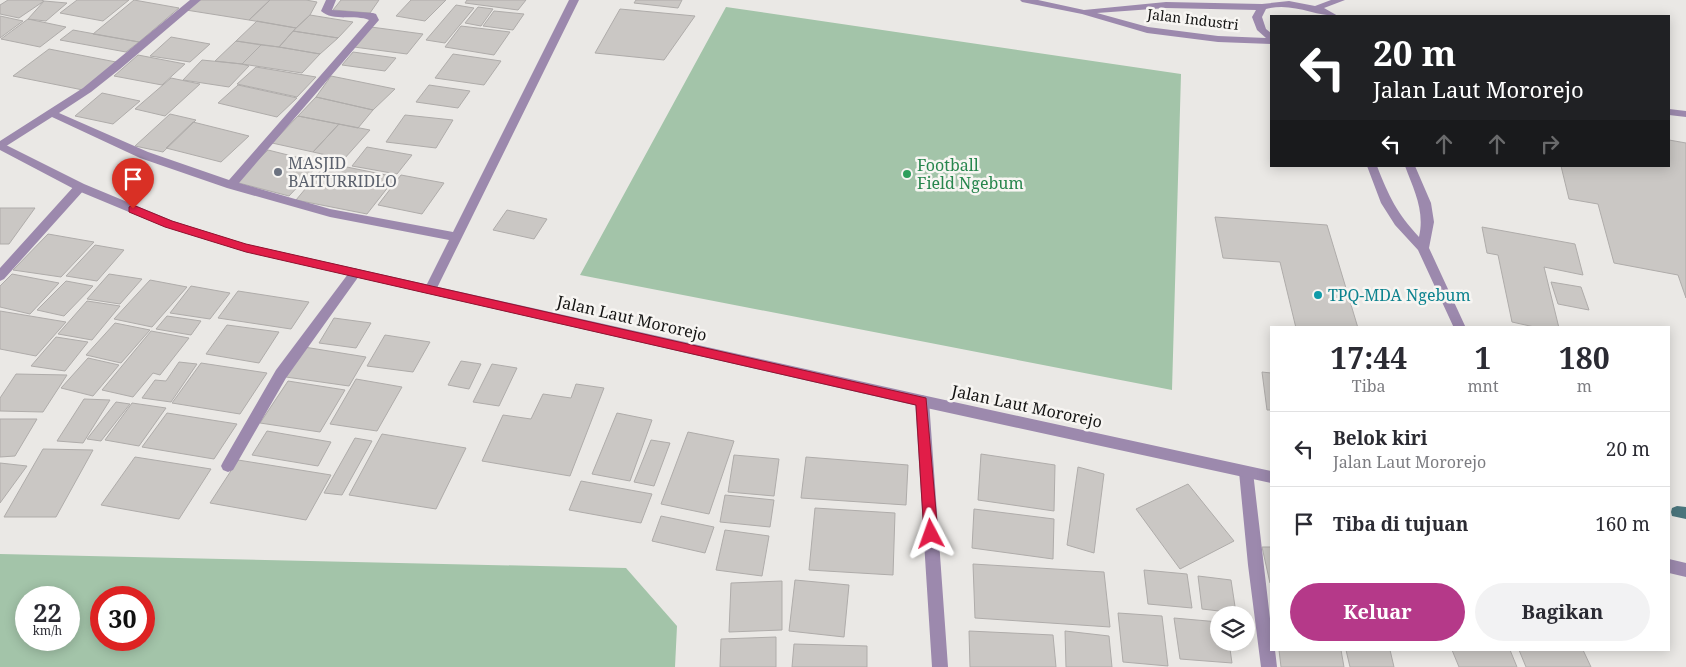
<!DOCTYPE html>
<html lang="id">
<head>
<meta charset="utf-8">
<style>
	:root { --surface:#fff; --page:#f2f2f3; --text:#2b2b33; --muted:#7c7c81; --line:#e1e1e2; --accent:#b53989 }
	body { margin:0; font-family:"Noto Serif",serif; background:var(--page); color:var(--text); height:100vh; display:flex; flex-direction:column; font-size:19px; white-space:nowrap }
	* { box-sizing:border-box; margin:0 }
	p { font-size:16px; color:var(--muted) }
	.icon { flex:none; width:28px; height:28px; fill:none; stroke:currentColor; stroke-width:2; stroke-linecap:round; stroke-linejoin:round }
	.map { position:relative; flex:1; overflow:hidden }
	.panel { position:absolute; left:1270px; top:326px; width:400px; height:325px; display:flex; flex-direction:column; background:var(--surface); border-radius:0px; box-shadow:0 2px 12px #0003 }
	.panel>* { flex:none }
	.hud { position:absolute; left:1270px; top:15px; width:400px; height:152px; border-radius:0px; box-shadow:0 2px 12px #0003; background:#202124; color:#fff; overflow:hidden }
	.fabs { position:absolute; left:1210px; top:606px; display:grid; gap:10px }
	.fabs a { display:grid; place-items:center; width:45px; height:45px; border-radius:50%; background:var(--surface); box-shadow:0 2px 12px #0003; font-size:25px }
	.speed { position:absolute; left:15px; top:586px; display:flex; gap:10px; font-size:25px; font-weight:700; text-align:center }
	.speed>* { display:grid; place-content:center; width:65px; height:65px; border-radius:50%; background:var(--surface); box-shadow:0 2px 12px #0003; line-height:1 }
	.speed small { font-size:12px; font-weight:400 }
	.speed .limit { border:8px solid #d22; background:#fff; color:#111 }
	.pin { position:absolute; display:grid; place-items:center; width:42px; height:42px; color:#fff; margin:-51px -21px; border-radius:50% 50% 50% 0; rotate:-45deg; box-shadow:0 0 5px #0007 }
	.pin .icon { rotate:45deg }
	.me { position:absolute; width:55px; margin:-28px; rotate:356deg; stroke-linejoin:round; filter:drop-shadow(0 0 4px #0008) }
	.turn { display:flex; align-items:center; gap:18px; height:105px; padding:0 20px; font-size:22px }
	.turn .icon { width:65px; height:65px; stroke-width:2.5 }
	.turn b { display:block; font-size:35px; line-height:42px }
	.lanes { display:flex; align-items:center; height:48px; padding:0 20px; background:#0003; justify-content:center; gap:25px; direction:ltr }
	.lanes .off { opacity:.35 }
	.eta { display:flex; justify-content:space-evenly; align-items:center; height:85px; text-align:center }
	.eta b { font-size:30px; font-weight:700; line-height:35px }
	.action { display:flex; gap:10px; margin-top:auto; padding:10px 20px }
	.action a { flex:1; height:58px; border-radius:30px; background:var(--accent); color:#fff; font-size:20px; font-weight:700; line-height:58px; text-align:center }
	.action a+a { background:var(--page); color:var(--text) }
	ul { padding:0; list-style:none }
	li { display:flex; align-items:center; gap:15px; height:75px; padding:0 20px; border-top:1px solid var(--line) }
	li div { flex:1 }
	li b { display:block; font-size:19px }
	li em { font-style:normal }
	.map>svg:first-child { display:block }
	.green { fill:#a3c4a9; fill-rule:evenodd }
	.lines { fill:none; stroke-linecap:round; stroke-linejoin:round }
	.stream { fill:#4a757c; fill-rule:evenodd }
	.building { fill:#cac7c4; stroke:#afacaa }
	.service { fill:#9c89ad; fill-rule:evenodd }
	.minor { fill:#9c89ad; fill-rule:evenodd }
	.tertiary { fill:#9c89ad; fill-rule:evenodd }
	.route { fill:#e11d48; stroke:#92132f }
	.worship-dot { fill:#6b7280; stroke:#f7f5f2; stroke-width:2 }
	.leisure-dot { fill:#2e9e5b; stroke:#f7f5f2; stroke-width:2 }
	.culture-dot { fill:#0f9aa8; stroke:#f7f5f2; stroke-width:2 }
	.labels { text-anchor:middle; dominant-baseline:central; stroke-width:5; stroke-linejoin:round; paint-order:stroke }
	.far-street-label { font-size:14px; fill:#131312; stroke:#f7f5f2 }
	.worship-label { font-size:16px; fill:#5b616d; stroke:#f7f5f2; text-anchor:start }
	.leisure-label { font-size:16px; fill:#27864d; stroke:#f7f5f2; text-anchor:start }
	.culture-label { font-size:16px; fill:#0d838f; stroke:#f7f5f2; text-anchor:start }
	.street-label { font-size:16px; fill:#131312; stroke:#f7f5f2 }
</style>
</head>
<body>
<div class="map">
<svg width="1686" height="667" viewBox="0 0 1686 667">
	<rect width="100%" height="100%" fill="#eae8e5"/>
	<path class="green" d="M726,7l455,67 -9,316 -592,-115z
		M0,554l626,14 51,58 -2,41h-675zM26,598h43v42h-43zM101,598h43v42h-43z"/>
	<g class="lines">
		<path class="stream" d="M1677,506l9,1v12l-14,-3 -1,-4 1,-4z"/>
	</g>
	<path class="building" d="M8,0h33l3,1 -25,17 -19,-4v-9z
		M77,0h52l-26,21 -43,-8z
		M134,0l45,8 -40,34 -46,-8z
		M198,0h72l-21,20 -63,-10z
		M270,0h36l11,2 -7,13 -14,13 -47,-8z
		M341,0h38l-9,13 -37,-3z
		M411,0h35l-21,21 -29,-5z
		M467,0h59l-8,10 -53,-7z
		M636,0h46l-4,8 -44,-5z
		M44,1l23,2 -21,18 -18,-2z
		M456,5l18,3 -29,35 -19,-3z
		M478,7l15,2 -12,17 -16,-3z
		M620,9l75,7 -31,44 -69,-7z
		M494,11l30,3 -11,16 -30,-4z
		M310,15l43,7 -15,16 -45,-7z
		M0,16l23,5 -23,17z
		M28,19l38,8 -26,20 -39,-8z
		M257,21l39,7 -17,19 -43,-6z
		M461,26l49,6 -16,23 -49,-8z
		M371,27l52,7 -16,20 -53,-7z
		M73,30l66,12 -13,10 -66,-12z
		M293,31l45,7 -18,16 -41,-7z
		M171,37l39,7 -20,18 -40,-6z
		M236,41l25,4 -19,19 -27,-3z
		M261,45l18,2 41,7 -18,19 -60,-9z
		M49,49l67,13 -33,28 -70,-14z
		M353,52l43,6 -11,13 -43,-6z
		M453,54l48,7 -17,24 -49,-7z
		M138,55l47,9 -23,21 -48,-9z
		M202,60l40,4 7,2 -20,21 -46,-7z
		M256,67l60,10 -19,20 -60,-13z
		M331,76l64,13 -22,21 -57,-13z
		M171,78l29,6 -35,32 -30,-7z
		M238,85l59,13 -20,19 -59,-14z
		M429,85l41,6 -12,17 -42,-6z
		M102,93l38,8 -27,23 -38,-8z
		M316,97l57,13 -15,18 -60,-12z
		M170,114l26,6 -33,32 -28,-6z
		M405,115l48,5 -17,28 -50,-6z
		M298,116l41,8 -26,28 -41,-9z
		M193,122l56,14 -28,26 -55,-14z
		M339,124l31,6 -26,29 -31,-7z
		M1669,140l17,3v155l-8,-23 -64,-12 -16,-59 -29,-5 -8,-33h108z
		M367,147l45,8 -15,19 -45,-8z
		M268,150l52,13 -31,33 -54,-14z
		M327,163l69,14 -29,37 -71,-14z
		M401,175l43,8 -22,31 -44,-9z
		M0,208h35l-26,36h-9z
		M507,210l40,9 -13,20 -41,-9z
		M1215,217l112,8 31,103h-62l-16,-66 -57,-4z
		M1482,227l93,17 8,31 -39,-8 15,61h-20l-27,-6 -14,-67 -11,-2z
		M48,234l46,8 -33,35 -48,-7z
		M95,245l29,5 -27,31 -31,-5z
		M12,274l47,9 -29,31 -30,-7v-21z
		M109,274l33,5 -22,25 -33,-5z
		M150,280l37,7 -35,40 -38,-8z
		M66,281l27,5 -29,30 -27,-6z
		M1551,282l30,5 8,23 -31,-6z
		M191,286l39,7 -20,26 -40,-6z
		M238,291l71,11 -18,27 -73,-11z
		M87,301l33,5 -28,34 -34,-6z
		M0,311l66,11 -30,34 -36,-7z
		M167,316l34,5 -10,14 -35,-6z
		M334,318l37,5 -15,25 -37,-5z
		M115,323l35,7 -29,33 -35,-8z
		M227,325l52,7 -20,31 -53,-9z
		M151,331l38,7 -29,37 -7,-2 -20,24 -31,-7z
		M385,335l45,7 -17,30 -46,-6z
		M56,337l32,5 -23,29 -34,-5z
		M304,347l62,10 -17,29 -63,-9z
		M88,358l31,7 -26,31 -32,-8z
		M461,361l20,3 -12,25 -21,-4z
		M179,362l18,2 -26,38 -29,-4 13,-18 11,1z
		M201,363l66,10 -27,41 -68,-11z
		M492,364l25,4 -18,38 -26,-4z
		M1262,372l9,1v37h-4z
		M16,374l51,1 -24,37 -43,-1v-13z
		M356,379l46,8 -25,44 -47,-7z
		M288,381l57,9 -25,42 -60,-9z
		M576,384l28,4 -34,88 -88,-15 21,-46 28,4 12,-25 28,4z
		M84,399l26,1 -27,43 -26,-2z
		M116,402l14,2 -29,37 -14,-2z
		M132,403l34,5 -27,38 -34,-6z
		M167,413l70,11 -23,35 -72,-12z
		M617,413l35,7 -22,61 -38,-7z
		M0,419h37l-22,37 -15,1z
		M267,431l64,11 -13,24 -66,-11z
		M688,432l46,9 -25,73 -48,-10z
		M382,434l84,14 -30,61 -87,-14z
		M355,438l17,3 -30,54 -18,-2z
		M651,440l19,3 -16,43 -20,-4z
		M43,449l50,1 -37,67h-52z
		M981,454l74,11 -1,46 -76,-11z
		M734,455l45,4 -5,37 -46,-4z
		M135,457l76,12 -32,50 -78,-14z
		M806,457l102,8 -2,40 -105,-7z
		M238,460l93,15 -25,45 -96,-17z
		M0,463l27,3 -27,37z
		M1078,467l26,7 -10,79 -27,-8z
		M581,481l71,13 -11,29 -72,-13z
		M1188,484l46,57 -54,28 -44,-60z
		M725,495l49,5 -4,27 -50,-5z
		M815,508l80,5 -2,62 -84,-5z
		M974,509l80,10 -1,40 -81,-11z
		M661,516l53,11 -9,26 -53,-12z
		M725,530l44,6 -7,40 -46,-6z
		M1262,547h9v36h-1z
		M973,564l131,8 6,55 -135,-9z
		M1144,570l43,4 5,34 -44,-4z
		M1198,576l33,4 5,33 -34,-4z
		M795,580l54,5 -5,52 -55,-6z
		M782,581v49l-53,2 2,-49z
		M1118,613l44,3 6,50 -45,-4z
		M1174,618l45,4v20h10l3,21 -52,-4z
		M969,631l84,4 3,32h-86z
		M1065,631l44,5 3,31h-46z
		M776,637v30h-56l1,-28z
		M794,644l73,2v21h-75z
		M1279,650h62l3,17h-63z
		M1346,650h44l4,17h-44z
		M1452,650h58l7,17h-58z
		M1519,650h64l8,17h-65z"/>
	<g class="lines">
		<path class="service" d="M1020,0h18l46,10 82,-8 96,2 27,-3 26,5 16,-6h14l-21,8 14,8c-25,0 -45,-14 -72,-7l-4,8 4,12 5,4v11l-53,-2 -71,-9 -65,-19 -60,-12zM1166,8l90,2 -4,7 5,13 9,8 -48,-2 -70,-9 -51,-14z
			M1669,109l17,2v6l-17,-2z
			M1367,166h10c12,31 20,47 42,71 6,-26 -5,-47 -14,-71h10l16,37 3,19 -5,26 37,80h-12l-36,-78 -23,-25 -14,-22z"/>
		<path class="minor" d="M190,0h11l-81,69 -29,23 -32,21 89,39 81,28 140,-160c-13,-6 -36,2 -48,-9l5,-11h10l-4,10 41,3 3,1 3,6 -140,163 91,26 123,23 116,-232h10l-143,290 -2,3h-8l-2,-3 25,-50 -119,-23 -103,-29 -87,-30 -88,-41 -52,33v-9l83,-53z
			M80,183l6,4 -2,3 -80,89 -4,2v-13l76,-84z
			M355,268l4,2 2,3 -2,3 -73,102 -53,92 -5,2 -5,-2 -2,-4 2,-4 53,-92 75,-100z
			M922,395l5,2 2,4 19,266h-16l-17,-266 2,-4z
			M1246,466l5,2 2,4 18,155v23h4l2,17h-16l-13,-102 -9,-93 2,-4z"/>
		<path class="tertiary" d="M0,142l84,42 89,37 73,23 676,151 349,76v12l-349,-76 -676,-155 -81,-25 -89,-37 -76,-40z
			M1669,559l17,4v14l-17,-4z"/>
	</g>
	<path class="route" d="M133,205l39,16 74,23 680,154 12,136 -2,5 -5,1 -5,-1 -2,-5 -8,-129 -670,-153 -81,-25 -36,-15v-5z"/>
	<circle class="worship-dot" cx="278" cy="172" r="5"/>
	<circle class="leisure-dot" cx="907" cy="174" r="5"/>
	<circle class="culture-dot" cx="1318" cy="295" r="5"/>
	<g class="labels">
		<g class="far-street-label">
			<text transform="translate(1193 19) rotate(7)">Jalan Industri</text>
		</g>
		<g class="worship-label">
			<text x="288" y="163">MASJID<tspan x="288" dy="18">BAITURRIDLO</tspan></text>
		</g>
		<g class="leisure-label">
			<text x="917" y="165">Football<tspan x="917" dy="18">Field Ngebum</tspan></text>
		</g>
		<g class="culture-label">
			<text x="1328" y="295">TPQ-MDA Ngebum</text>
		</g>
		<g class="street-label">
			<text transform="translate(632 318) rotate(13)">Jalan Laut Mororejo</text>
			<text transform="translate(1027 406) rotate(12)">Jalan Laut Mororejo</text>
		</g>
	</g>
</svg>
<div class="fabs">
<a><svg class="icon" aria-label="layers" viewBox="0 0 24 24"><path d="M12 4l9 5-9 5-9-5zM3 14l9 5 9-5"/></svg></a>
</div>
<div class="speed"><div>22<small>km/h</small></div><div class="limit">30</div></div>
<div class="pin" style="left:133px;top:209px;background:#d93025"><svg class="icon" aria-label="arrive" viewBox="0 0 24 24"><path d="M6 21V4h12l-3 4 3 4H6"/></svg></div>
<svg class="me" style="left:931px;top:534px" viewBox="-20 -20 40 40"><path d="M0-17L14 15 0 8-14 15z" fill="#e11d48" stroke="#fff" stroke-width="4"/></svg>
<div class="hud">
<div class="turn"><svg class="icon" aria-label="left" viewBox="0 0 24 24"><path d="M17 20v-9H6M10 6l-5 5 5 5"/></svg><div><b>20 m</b>Jalan Laut Mororejo</div></div>
<div class="lanes"><svg class="icon" aria-label="left" viewBox="0 0 24 24"><path d="M17 20v-9H6M10 6l-5 5 5 5"/></svg><svg class="icon off" aria-label="ahead" viewBox="0 0 24 24"><path d="M12 20V5M6 11l6-6 6 6"/></svg><svg class="icon off" aria-label="ahead" viewBox="0 0 24 24"><path d="M12 20V5M6 11l6-6 6 6"/></svg><svg class="icon off" aria-label="right" viewBox="0 0 24 24"><path d="M7 20v-9h11M14 6l5 5-5 5"/></svg></div>
</div>
<section class="panel">
<div class="eta">
<div><b>17:44</b><p>Tiba</p></div>
<div><b>1</b><p>mnt</p></div>
<div><b>180</b><p>m</p></div>
</div>
<ul>
<li><svg class="icon" aria-label="left" viewBox="0 0 24 24"><path d="M17 20v-9H6M10 6l-5 5 5 5"/></svg><div><b>Belok kiri</b><p>Jalan Laut Mororejo</p></div><em>20 m</em></li>
<li><svg class="icon" aria-label="arrive" viewBox="0 0 24 24"><path d="M6 21V4h12l-3 4 3 4H6"/></svg><div><b>Tiba di tujuan</b></div><em>160 m</em></li>
</ul>
<div class="action"><a>Keluar</a><a>Bagikan</a></div>
</section>
</div>
</body>
</html>
